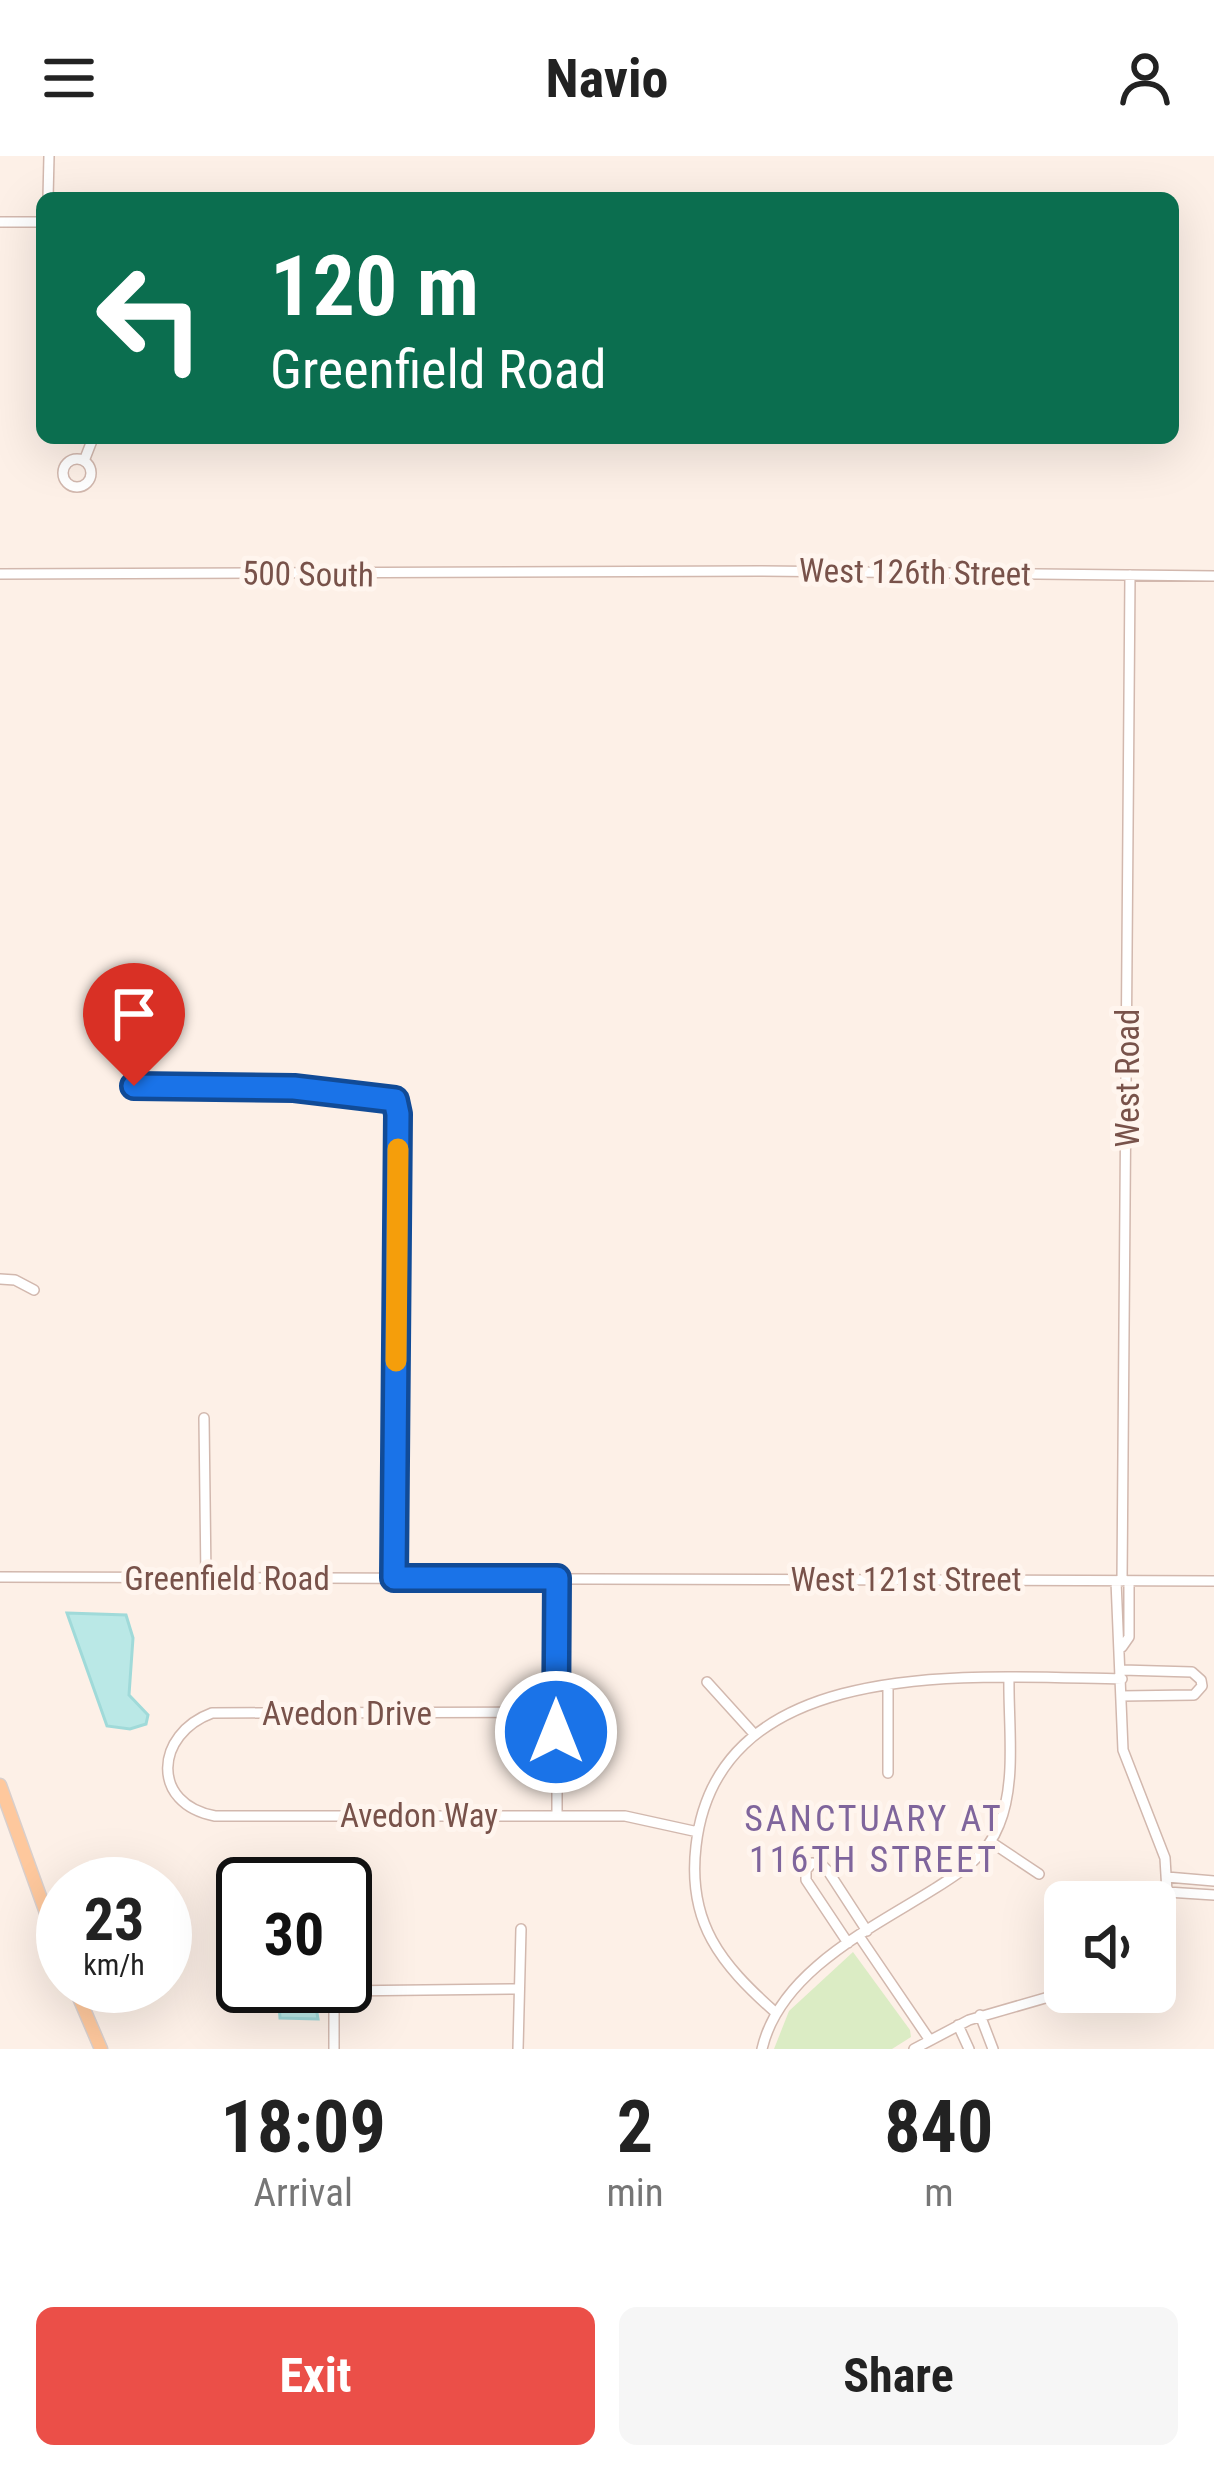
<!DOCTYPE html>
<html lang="en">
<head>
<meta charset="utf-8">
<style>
	:root { --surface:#fff; --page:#f6f6f6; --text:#222; --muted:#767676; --accent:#eb4f48 }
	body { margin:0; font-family:"Roboto Condensed",sans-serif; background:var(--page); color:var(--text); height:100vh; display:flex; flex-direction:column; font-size:45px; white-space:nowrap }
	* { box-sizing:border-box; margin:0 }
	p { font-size:39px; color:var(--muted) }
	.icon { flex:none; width:66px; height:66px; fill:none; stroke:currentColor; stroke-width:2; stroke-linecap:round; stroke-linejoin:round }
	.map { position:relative; height:1893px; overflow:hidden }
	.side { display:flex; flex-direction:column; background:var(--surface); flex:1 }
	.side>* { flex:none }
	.top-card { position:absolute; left:36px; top:36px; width:1143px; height:252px; border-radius:18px; box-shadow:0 12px 48px #0002; background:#0b6e4f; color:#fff; overflow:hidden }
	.tools { position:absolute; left:1044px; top:1725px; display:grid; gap:24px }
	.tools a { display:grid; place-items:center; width:132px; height:132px; border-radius:18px; background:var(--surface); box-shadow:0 12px 48px #0002; font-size:60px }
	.speed { position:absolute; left:36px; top:1701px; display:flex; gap:24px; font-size:60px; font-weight:700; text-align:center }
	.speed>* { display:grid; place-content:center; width:156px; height:156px; border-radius:50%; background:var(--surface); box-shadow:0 12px 48px #0002; line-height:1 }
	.speed small { font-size:30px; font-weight:400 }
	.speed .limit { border:6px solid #111; border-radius:18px; background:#fff; color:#111 }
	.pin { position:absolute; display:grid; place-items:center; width:102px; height:102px; color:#fff; margin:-123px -51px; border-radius:50% 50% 50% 0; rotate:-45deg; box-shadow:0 0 12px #0007 }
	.pin .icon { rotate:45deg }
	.me { position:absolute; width:132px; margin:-66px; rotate:0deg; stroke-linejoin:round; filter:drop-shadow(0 0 9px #0008) }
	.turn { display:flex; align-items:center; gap:42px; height:252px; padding:0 36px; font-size:54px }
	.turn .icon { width:156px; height:156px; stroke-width:2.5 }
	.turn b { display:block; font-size:84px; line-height:102px }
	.eta { display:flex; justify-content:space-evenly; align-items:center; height:204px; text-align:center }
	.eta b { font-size:72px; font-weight:700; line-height:84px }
	.primary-button { display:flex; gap:24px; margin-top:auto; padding:24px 36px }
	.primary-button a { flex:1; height:138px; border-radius:18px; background:var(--accent); color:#fff; font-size:48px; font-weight:700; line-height:138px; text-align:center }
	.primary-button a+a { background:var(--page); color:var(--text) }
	header { display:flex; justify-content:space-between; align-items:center; height:156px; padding:0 36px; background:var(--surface); font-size:54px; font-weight:700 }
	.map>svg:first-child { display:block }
	.green { fill:#dbecc4 }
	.water { fill:#bae8e6; stroke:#a0dad9; stroke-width:3 }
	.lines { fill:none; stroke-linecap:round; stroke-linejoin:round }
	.minor-casing { stroke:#d2b8ae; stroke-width:12 }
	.major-casing { stroke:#d9cfcc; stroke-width:15 }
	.minor { stroke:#fff; stroke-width:9 }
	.major { stroke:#fec89d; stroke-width:12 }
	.route-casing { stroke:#114b97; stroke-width:30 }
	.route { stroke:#1a73e8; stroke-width:21 }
	.slow { stroke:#f59e0b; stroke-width:21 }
	.labels { text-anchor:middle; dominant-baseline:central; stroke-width:10; stroke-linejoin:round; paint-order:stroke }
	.street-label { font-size:33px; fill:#78524a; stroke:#fff5ee }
	.neighbourhood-label { font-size:36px; letter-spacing:3px; fill:#7f659c; stroke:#fff5ee }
</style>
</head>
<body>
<header><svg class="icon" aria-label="menu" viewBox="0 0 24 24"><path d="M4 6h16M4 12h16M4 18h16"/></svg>Navio<svg class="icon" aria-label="person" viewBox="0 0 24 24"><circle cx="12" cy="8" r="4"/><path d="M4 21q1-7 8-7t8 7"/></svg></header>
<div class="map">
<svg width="1214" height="1893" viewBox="0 0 1214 1893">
	<rect width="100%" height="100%" fill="#fdf0e7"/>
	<path class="green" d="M853,1796l57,78 1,7 -19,12h-118l15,-38z"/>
	<path class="water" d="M67,1457l59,2 7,23 -4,57 19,20 -2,9 -16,5 -23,-3z
		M283,1830h38l-6,15 3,18 -38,-1 -2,-27z"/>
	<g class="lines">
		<defs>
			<path id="minor" d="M48,42l1,-42
				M0,66h42
				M63 317a14 14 0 1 1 28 0a14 14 0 1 1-28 0Z
				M84,305l9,-23
				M0,418l760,-3 454,5
				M134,930c42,1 239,-3 263,17l-3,475
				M0,1123l15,1 19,10
				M204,1262l2,161
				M0,1421l1214,4
				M557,1422v237
				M1116,1425l7,169 42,108 2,34 -12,37
				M1122,1425l8,-1006
				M1122,1491l7,-10v-56
				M707,1526l48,53
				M888,1529v88
				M1121,1540l73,-1 8,-9 -1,-6 -9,-8 -70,-2
				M556,1556l-344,1c-57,21 -62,91 3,103h410l73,16
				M991,1686l48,32
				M1167,1721l47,4
				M1167,1736l47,3
				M859,1780l70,103
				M848,1787l-42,-63v-10l6,-7 9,1 7,7 39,60
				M1155,1819v11
				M775,1856c-54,-48 -88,-89 -79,-166 22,-195 285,-169 426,-167
				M980,1859l13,34
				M958,1869l11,24
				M334,1893v-47l6,-11 179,-2
				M518,1893l3,-120
				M762,1893c18,-78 110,-121 172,-160 27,-17 53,-33 65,-64 18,-43 9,-102 10,-148
				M914,1893l55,-29 97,-28"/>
			<path id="major" d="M0,1629l63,175
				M74,1830l27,63"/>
		</defs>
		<use href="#minor" class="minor-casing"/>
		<use href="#major" class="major-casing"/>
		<use href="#minor" class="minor"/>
		<use href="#major" class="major"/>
	</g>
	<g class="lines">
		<defs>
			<path id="route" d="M134,930l160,2 101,12 3,14 -4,464h163l-1,154"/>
		</defs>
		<use href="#route" class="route-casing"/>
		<use href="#route" class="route"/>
		<path class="slow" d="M396,1205l2,-212"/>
	</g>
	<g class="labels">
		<g class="street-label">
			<text transform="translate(915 416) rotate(1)">West 126th Street</text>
			<text transform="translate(308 418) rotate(1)">500 South</text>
			<text transform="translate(1127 922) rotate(-90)">West Road</text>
			<text x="227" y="1422">Greenfield Road</text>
			<text x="906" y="1423">West 121st Street</text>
			<text x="347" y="1557">Avedon Drive</text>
			<text x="419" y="1659">Avedon Way</text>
		</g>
		<g class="neighbourhood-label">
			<text x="874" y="1663">SANCTUARY AT<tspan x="874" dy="41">116TH STREET</tspan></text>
		</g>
	</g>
</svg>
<div class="tools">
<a><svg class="icon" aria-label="sound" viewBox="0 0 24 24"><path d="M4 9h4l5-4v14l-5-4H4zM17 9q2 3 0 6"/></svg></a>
</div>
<div class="speed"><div>23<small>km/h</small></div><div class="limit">30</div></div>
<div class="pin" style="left:134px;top:930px;background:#d93025"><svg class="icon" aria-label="arrive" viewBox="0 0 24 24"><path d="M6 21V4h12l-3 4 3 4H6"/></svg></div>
<svg class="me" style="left:556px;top:1576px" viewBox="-20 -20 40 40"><circle r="17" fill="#1a73e8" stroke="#fff" stroke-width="3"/><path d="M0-11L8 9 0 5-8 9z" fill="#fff"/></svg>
<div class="top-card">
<div class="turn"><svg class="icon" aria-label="left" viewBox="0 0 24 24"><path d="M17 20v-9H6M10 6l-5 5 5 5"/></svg><div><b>120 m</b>Greenfield Road</div></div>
</div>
</div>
<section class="side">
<div class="eta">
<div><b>18:09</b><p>Arrival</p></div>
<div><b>2</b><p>min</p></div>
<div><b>840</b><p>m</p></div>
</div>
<div class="primary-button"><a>Exit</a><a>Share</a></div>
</section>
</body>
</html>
